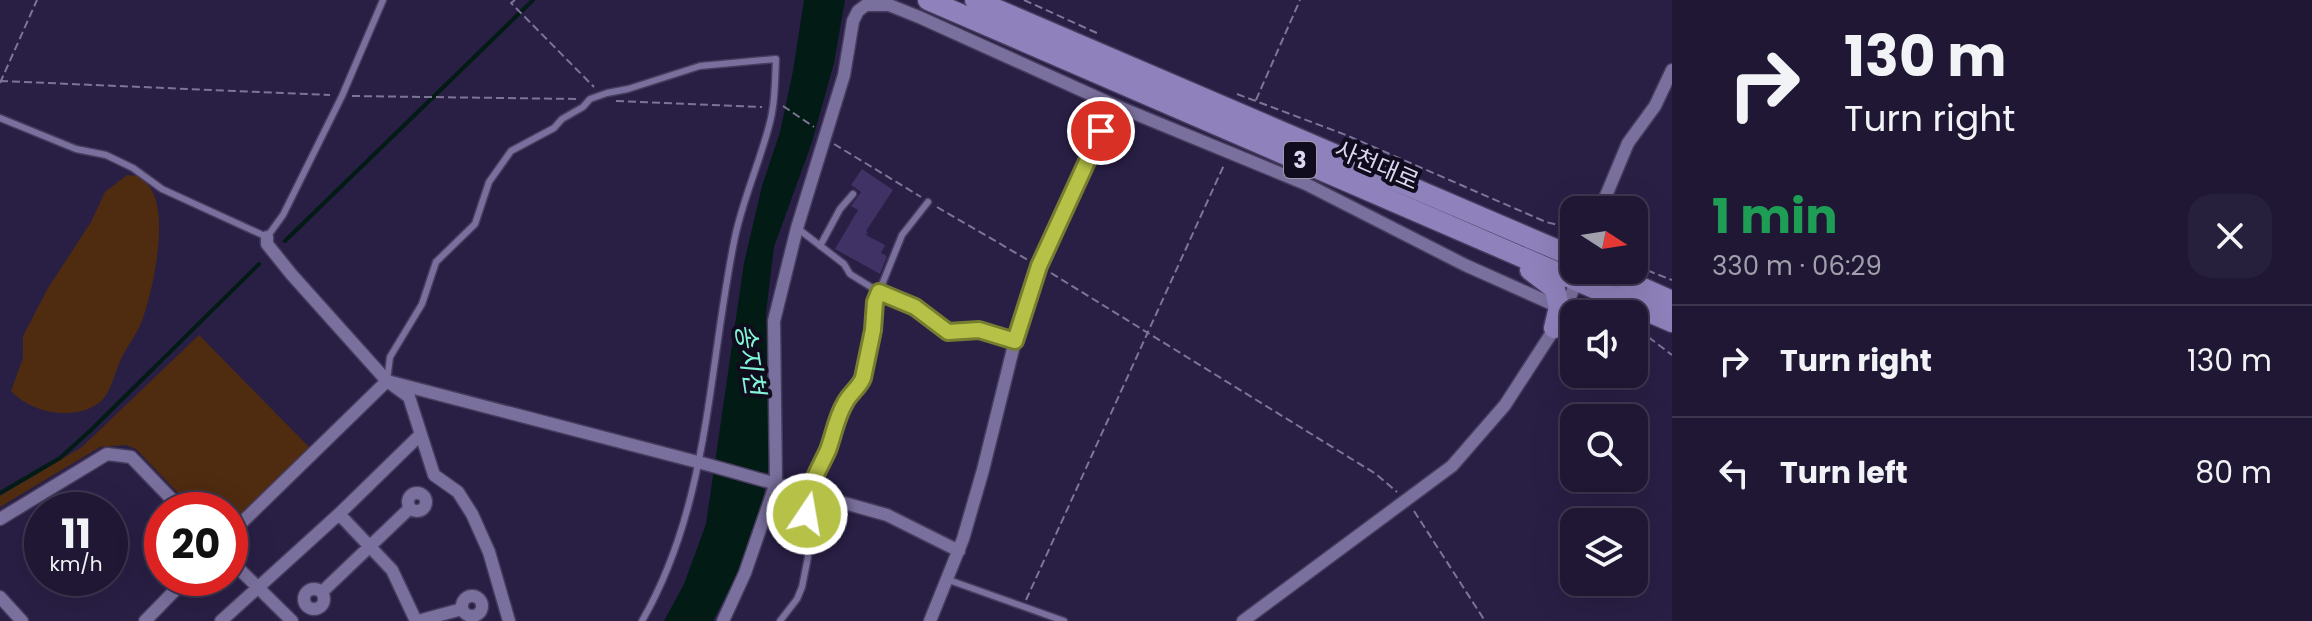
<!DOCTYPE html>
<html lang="en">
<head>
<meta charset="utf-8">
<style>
	:root { --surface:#1f1734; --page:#27203c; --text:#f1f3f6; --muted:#a19fac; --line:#3c364f }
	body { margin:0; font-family:Poppins,"Noto Sans KR",sans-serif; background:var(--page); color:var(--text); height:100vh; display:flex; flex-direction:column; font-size:30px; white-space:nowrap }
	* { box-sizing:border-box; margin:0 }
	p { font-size:26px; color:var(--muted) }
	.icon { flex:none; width:44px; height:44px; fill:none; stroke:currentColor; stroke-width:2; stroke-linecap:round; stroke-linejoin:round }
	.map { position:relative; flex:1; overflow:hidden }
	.details { display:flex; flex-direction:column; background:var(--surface); width:640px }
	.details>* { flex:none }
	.hud { background:#1f1734; color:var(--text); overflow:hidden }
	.needle { width:52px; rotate:102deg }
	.fabs { position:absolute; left:1560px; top:196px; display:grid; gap:16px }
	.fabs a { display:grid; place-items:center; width:88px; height:88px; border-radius:16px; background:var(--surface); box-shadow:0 8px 32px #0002,0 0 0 2px var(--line); font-size:40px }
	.speed { position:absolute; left:24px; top:492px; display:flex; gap:16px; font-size:40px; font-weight:700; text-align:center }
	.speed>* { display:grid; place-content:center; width:104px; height:104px; border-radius:50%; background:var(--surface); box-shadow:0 8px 32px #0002,0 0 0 2px var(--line); line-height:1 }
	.speed small { font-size:20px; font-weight:400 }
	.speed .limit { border:12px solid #d22; background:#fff; color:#111 }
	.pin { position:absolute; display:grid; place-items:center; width:68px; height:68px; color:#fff; margin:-34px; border:4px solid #fff; border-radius:50%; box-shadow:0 2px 8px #0007 }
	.me { position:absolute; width:88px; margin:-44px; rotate:12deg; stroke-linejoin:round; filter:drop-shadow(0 0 6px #0008) }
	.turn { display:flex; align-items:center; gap:28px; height:168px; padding:0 40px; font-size:36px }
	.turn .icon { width:104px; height:104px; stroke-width:2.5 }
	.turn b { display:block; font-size:56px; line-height:68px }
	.round { display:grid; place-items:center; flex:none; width:84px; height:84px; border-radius:24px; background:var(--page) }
	.overview { display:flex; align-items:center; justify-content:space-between; height:136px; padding:0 40px }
	h1 { font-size:48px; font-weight:700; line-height:60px; color:#1e9e55 }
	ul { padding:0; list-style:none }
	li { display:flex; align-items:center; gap:24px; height:112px; padding:0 40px; border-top:2px solid var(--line) }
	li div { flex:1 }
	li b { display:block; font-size:30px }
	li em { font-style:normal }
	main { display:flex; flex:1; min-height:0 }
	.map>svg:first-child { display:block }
	.green { fill:#4f2b10 }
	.water { fill:#021b15 }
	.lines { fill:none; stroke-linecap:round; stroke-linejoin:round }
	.stream { stroke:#021b15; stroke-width:4 }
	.building { fill:#403264 }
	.service-casing { stroke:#473c5e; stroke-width:9 }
	.minor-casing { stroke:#473c5e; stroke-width:15 }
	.primary-casing { stroke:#473c5e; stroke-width:23 }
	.path { stroke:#7c7595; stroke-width:2; stroke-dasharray:8 4; stroke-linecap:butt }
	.service { stroke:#7a709d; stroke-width:6 }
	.minor { stroke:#7a709d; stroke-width:12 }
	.primary { stroke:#8f82bc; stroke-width:20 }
	.route-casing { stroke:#767d2f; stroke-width:20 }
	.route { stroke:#b6c148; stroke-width:14 }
	.labels { text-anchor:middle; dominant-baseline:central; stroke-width:8; stroke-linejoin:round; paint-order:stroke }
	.shield { fill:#110c1d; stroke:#9f9ab1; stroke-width:2 }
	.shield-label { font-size:22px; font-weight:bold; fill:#dcd7f1 }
	.street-label { font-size:24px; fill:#dcd7f1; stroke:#110c1d }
	.water-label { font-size:26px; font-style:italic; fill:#82f6d7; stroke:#110c1d }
</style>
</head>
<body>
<main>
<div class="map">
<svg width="1672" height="621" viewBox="0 0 1672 621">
	<rect width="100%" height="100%" fill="#291f45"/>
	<path class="green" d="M127,175l11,1c4,4 10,8 13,13 18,29 2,101 -9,132 -5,13 -15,25 -21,38 -6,12 -10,35 -21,43 -25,20 -69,11 -89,-11l12,-33v-22l25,-48 43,-66 14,-30z
		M199,335l113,115 -82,77v-17h-36l-58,-61 -10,-4 -26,2 -100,60v-11l82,-49z"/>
	<path class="water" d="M804,0h41l-11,63 -22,79 -38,105 -8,66 4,56v90l-11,64 -9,26 -37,72h-49l20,-37 22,-60 38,-261 18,-77 18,-54 13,-61z"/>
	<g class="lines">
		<path class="stream" d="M285,241l248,-241
			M0,493l60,-35 31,-28 168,-166"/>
	</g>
	<path class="building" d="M862,169l31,21 -27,41 2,1 -2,3 19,10 -4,8 6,3 -7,18 -45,-25 23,-39 -7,-4 10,-14 -10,-7z"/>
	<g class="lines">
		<defs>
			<path id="service" d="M0,118l76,31 30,6 27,13 29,21 105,48 16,-22 59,-119 41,-96
				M797,228l47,36 6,10 29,18 36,15 33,25 31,-2 36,11
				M820,246l20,-37 13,-15
				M387,381l3,-24 32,-53 14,-42 39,-38 14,-42 22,-31 43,-23 8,-9 21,-12 7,-8 17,-6 21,-4 72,-23 76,-7c-1,22 -1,46 -7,67 -10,38 -26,73 -34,111 -27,130 -25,266 -93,384
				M946,579l118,42
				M780,621l17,-22 5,-12 6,-30 -1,-65 22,-45 9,-33 10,-18 12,-11 13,-55 2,-28 27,-67 26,-33"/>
			<path id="minor" d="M1600,210l28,-67 27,-37 17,-36
				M267,237v7l25,31 95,106 322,84 178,50 72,36
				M408 502a9 9 0 1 1 18 0a9 9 0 1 1-18 0Z
				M339,514l82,-80
				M0,519l107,-65 24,3 51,53
				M230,534l157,-153 22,16 25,78 24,17 14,22 17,38 20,69
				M230,560l62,61
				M304 599a10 10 0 1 1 20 0a10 10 0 1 1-20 0Z
				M322,592l88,-84
				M462 606a10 10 0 1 1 20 0a10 10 0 1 1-20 0Z
				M0,597l22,24
				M145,621l42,-43
				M221,621l118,-107 53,56 24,51
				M418,621l44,-12
				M723,621l22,-48 31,-90 -2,-162 23,-93 47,-153 9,-54 5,-10 8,-6h23l30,12 195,88 192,79 159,81 94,42
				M930,621l33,-82 20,-69 32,-129 24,-75 75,-161
				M1243,621l209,-155 53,-61 57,-88 19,-47"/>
			<path id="primary" d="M928,0l744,322
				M975,0l599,257
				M1530,270l25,19 4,18 -5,21
				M1603,270l69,31
				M1580,314l20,-3 35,2"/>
		</defs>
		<use href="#service" class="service-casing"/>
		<use href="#minor" class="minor-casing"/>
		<use href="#primary" class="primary-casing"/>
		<path class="path" d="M515,0l-4,3 83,84
			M1024,0l75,34
			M0,81l330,14
			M0,83l37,-83
			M1237,94l109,41 200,87 28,7
			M352,96l226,3
			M1256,100l44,-100
			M616,101l146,6
			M783,106l31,21
			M834,144l87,53
			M937,207l91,53
			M1636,266l36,14
			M1051,273l325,201 21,18
			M1639,330l33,25
			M1414,511l71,110
			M1026,600l198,-435"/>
		<use href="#service" class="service"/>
		<use href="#minor" class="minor"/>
		<use href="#primary" class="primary"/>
	</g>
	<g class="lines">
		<defs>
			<path id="route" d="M807,514c0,-28 10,-40 21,-64 6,-16 8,-32 17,-47 5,-10 14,-15 18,-25l10,-48 2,-28 4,-10 36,15 33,25 31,-2 36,11 24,-75 62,-135"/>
		</defs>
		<use href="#route" class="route-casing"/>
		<use href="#route" class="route"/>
	</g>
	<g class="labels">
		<rect class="shield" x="1284" y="142" width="32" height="36" rx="6"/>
		<g class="shield-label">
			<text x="1300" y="160">3</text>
		</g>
		<g class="street-label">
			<text transform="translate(1377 165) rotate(23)">사천대로</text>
		</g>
		<g class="water-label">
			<text transform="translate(750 359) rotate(81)">송지천</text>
		</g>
	</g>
</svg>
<div class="fabs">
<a><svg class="needle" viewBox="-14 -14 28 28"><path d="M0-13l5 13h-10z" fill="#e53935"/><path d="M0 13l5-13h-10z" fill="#a19fac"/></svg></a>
<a><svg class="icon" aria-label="sound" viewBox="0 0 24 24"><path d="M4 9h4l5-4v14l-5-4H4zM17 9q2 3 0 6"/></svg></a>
<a><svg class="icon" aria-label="search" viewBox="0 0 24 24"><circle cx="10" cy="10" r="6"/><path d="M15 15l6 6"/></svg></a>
<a><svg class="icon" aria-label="layers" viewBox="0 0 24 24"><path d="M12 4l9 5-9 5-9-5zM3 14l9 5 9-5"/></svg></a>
</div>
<div class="speed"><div>11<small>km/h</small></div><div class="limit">20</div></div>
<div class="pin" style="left:1101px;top:131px;background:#d93025"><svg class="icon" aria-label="arrive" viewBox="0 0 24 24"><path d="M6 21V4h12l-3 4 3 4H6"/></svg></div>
<svg class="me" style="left:807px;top:514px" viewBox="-20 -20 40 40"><circle r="17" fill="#b6c148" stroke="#fff" stroke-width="3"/><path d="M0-11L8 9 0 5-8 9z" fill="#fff"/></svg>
</div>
<section class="details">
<div class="hud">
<div class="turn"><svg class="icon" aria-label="right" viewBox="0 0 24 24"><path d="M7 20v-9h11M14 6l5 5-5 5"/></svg><div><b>130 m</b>Turn right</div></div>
</div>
<div class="overview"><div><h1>1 min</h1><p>330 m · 06:29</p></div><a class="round"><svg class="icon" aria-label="close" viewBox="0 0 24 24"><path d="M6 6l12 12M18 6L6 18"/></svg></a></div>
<ul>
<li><svg class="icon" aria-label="right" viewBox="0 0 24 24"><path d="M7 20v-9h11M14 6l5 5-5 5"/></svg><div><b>Turn right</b></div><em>130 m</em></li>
<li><svg class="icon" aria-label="left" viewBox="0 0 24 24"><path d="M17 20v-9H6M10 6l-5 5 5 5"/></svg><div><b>Turn left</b></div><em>80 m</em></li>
</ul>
</section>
</main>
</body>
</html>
